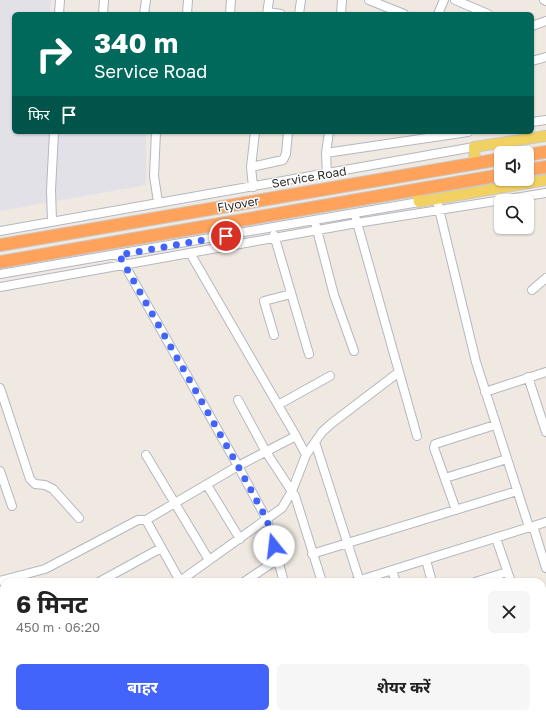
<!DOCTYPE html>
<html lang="hi">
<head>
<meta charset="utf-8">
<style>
	:root { --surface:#fff; --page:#f6f6f6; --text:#222; --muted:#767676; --accent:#4264fb }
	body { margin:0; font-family:"Golos Text","Noto Sans Devanagari",sans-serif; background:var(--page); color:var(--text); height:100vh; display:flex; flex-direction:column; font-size:15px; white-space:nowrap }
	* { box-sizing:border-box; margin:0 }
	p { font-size:13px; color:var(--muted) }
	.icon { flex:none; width:22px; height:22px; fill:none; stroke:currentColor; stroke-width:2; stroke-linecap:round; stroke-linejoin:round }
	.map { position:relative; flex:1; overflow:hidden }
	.drawer { position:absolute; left:0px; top:578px; width:546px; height:140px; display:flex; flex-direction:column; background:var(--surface); border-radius:12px 12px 0 0; box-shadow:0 1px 3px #0004 }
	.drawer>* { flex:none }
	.top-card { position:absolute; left:12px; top:12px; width:522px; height:122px; border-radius:6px; box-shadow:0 1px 3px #0004; background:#00695c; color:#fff; overflow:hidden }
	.controls { position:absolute; left:494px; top:146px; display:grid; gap:8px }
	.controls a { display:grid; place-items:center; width:40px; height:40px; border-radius:6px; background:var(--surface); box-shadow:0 1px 3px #0004; font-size:20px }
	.pin { position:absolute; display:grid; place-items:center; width:34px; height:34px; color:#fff; margin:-17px; border:2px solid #fff; border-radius:50%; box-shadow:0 1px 4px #0007 }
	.me { position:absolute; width:44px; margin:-22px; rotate:344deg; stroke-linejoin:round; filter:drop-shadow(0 0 3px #0008) }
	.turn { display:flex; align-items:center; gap:14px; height:84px; padding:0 16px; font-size:18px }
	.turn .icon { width:52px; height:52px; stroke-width:2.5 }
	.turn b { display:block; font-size:28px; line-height:34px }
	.then { display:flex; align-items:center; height:38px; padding:0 16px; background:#0003; gap:8px; font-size:15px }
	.round { display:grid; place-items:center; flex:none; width:42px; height:42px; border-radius:6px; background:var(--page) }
	.headline { display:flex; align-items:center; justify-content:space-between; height:68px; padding:0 16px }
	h1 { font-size:24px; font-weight:700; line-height:30px }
	.action { display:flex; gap:8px; margin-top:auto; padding:8px 16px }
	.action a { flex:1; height:46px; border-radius:6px; background:var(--accent); color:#fff; font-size:16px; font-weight:700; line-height:46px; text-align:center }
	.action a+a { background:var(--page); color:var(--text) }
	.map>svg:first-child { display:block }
	.industrial { fill:#e3e1e8 }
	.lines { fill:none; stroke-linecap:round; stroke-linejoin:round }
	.minor-casing { stroke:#b4b7c1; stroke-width:10 }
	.major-casing { stroke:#c9c9c9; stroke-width:12 }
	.highway-casing { stroke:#c9c9c9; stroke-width:14 }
	.minor { stroke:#fff; stroke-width:8 }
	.major { stroke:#f2d163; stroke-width:10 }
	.highway { stroke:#ffa35c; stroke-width:12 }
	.route { stroke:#4264fb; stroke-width:7; stroke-dasharray:0 12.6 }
	.labels { text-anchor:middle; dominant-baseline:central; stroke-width:3; stroke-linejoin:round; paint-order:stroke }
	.street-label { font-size:12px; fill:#2e2e2e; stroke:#fff }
</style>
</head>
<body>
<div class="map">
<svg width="546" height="718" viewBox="0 0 546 718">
	<rect width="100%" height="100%" fill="#efe9e1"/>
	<path class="industrial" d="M0,0h51l-1,14h-36v118h132v53l-146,26z"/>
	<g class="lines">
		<defs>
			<path id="minor" d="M369,0l35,14
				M455,0l33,14
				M544,0l2,1
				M268,12l13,2
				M59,14l1,-14
				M103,14l1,-14
				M144,14l2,-14
				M187,14l1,-14
				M230,14l1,-14
				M267,14l2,-14
				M299,14l2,-14
				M341,14l1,-14
				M438,14l6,-14
				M532,26l14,-5
				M532,61l14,-4
				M532,122l14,-2
				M156,132l-2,44 4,26
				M326,153l142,-21
				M251,167l32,-7 3,-6 2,-22
				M327,174l-1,-21 3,-21
				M253,187l-2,-20 4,-35
				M438,205l38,157 53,165
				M356,219l61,217
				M52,221l-1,-31 3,-58
				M316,226l18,69 20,56
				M0,231l474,-84
				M274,235l35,119
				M190,253l106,183 -58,30 29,54 17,62
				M119,255l119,211 -92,54 34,61 -2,1
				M0,274l419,-72
				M0,287l357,-64 189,-30
				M532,290l14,-12
				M274,335l-10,-34 27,-7
				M528,377l18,55
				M0,388l30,91 5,5 10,1 8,4 26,29
				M485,392l61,-20
				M238,400l28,52 29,44 27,86
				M278,405l52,-29
				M315,442l45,140
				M146,455l63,105
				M306,455l16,-23 10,-9 67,-51
				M0,471l12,35
				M445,478l62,-19
				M207,485l33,54
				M456,510l-22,-62 1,-4 60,-19
				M533,526l13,42
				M496,538l15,44
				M312,554l205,-63
				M426,560l6,22
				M392,571l4,11
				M0,581l45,-12 93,-49h8
				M180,581l102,-73 10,-17 14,-36 -10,-19
				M99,582l62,-34
				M244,582l34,-23
				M354,582l192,-60
				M475,582l32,-10
				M0,613l4,-1
				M0,637l3,-5
				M542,652l4,-1
				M0,701l4,2
				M545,704l1,-4
				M202,714l9,4
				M321,714l1,4
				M359,714l1,4
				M397,714v4
				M434,714l1,4
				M470,714l1,4
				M516,714l11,4
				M16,718l2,-4
				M63,718l2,-4
				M107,718v-4
				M237,718l2,-4
				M275,718l2,-4"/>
			<path id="major" d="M475,164l-1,-17 72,-11
				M417,191l2,11 127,-22"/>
			<path id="highway" d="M527,155l19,-3
				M527,170l19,-3
				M0,245l501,-86
				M0,262l501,-87"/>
		</defs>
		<use href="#minor" class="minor-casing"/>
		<use href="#major" class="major-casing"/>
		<use href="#highway" class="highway-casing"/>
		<use href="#minor" class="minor"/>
		<use href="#major" class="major"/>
		<use href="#highway" class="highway"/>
	</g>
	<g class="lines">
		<path class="route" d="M226,236l-107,19 119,211 29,54 7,26"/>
	</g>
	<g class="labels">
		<g class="street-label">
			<text transform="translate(309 177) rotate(-10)">Service Road</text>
			<text transform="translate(238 204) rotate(-10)">Flyover</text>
		</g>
	</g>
</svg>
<div class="controls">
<a><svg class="icon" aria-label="sound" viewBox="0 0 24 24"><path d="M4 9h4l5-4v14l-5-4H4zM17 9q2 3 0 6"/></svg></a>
<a><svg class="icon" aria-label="search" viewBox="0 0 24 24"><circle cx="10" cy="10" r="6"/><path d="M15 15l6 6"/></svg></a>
</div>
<div class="pin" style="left:226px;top:236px;background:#d93025"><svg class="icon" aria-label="arrive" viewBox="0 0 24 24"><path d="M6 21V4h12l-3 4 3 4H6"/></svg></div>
<svg class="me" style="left:274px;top:546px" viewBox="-20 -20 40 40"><circle r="19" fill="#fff"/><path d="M0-13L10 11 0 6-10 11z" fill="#4264fb"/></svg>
<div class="top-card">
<div class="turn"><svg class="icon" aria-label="right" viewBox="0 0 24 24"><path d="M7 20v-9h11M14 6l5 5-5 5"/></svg><div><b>340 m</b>Service Road</div></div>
<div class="then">फिर<svg class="icon" aria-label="arrive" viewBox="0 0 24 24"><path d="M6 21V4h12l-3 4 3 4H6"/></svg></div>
</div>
<section class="drawer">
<div class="headline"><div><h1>6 मिनट</h1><p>450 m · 06:20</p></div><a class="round"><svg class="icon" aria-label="close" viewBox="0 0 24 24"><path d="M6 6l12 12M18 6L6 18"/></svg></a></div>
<div class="action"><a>बाहर</a><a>शेयर करें</a></div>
</section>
</div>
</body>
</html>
